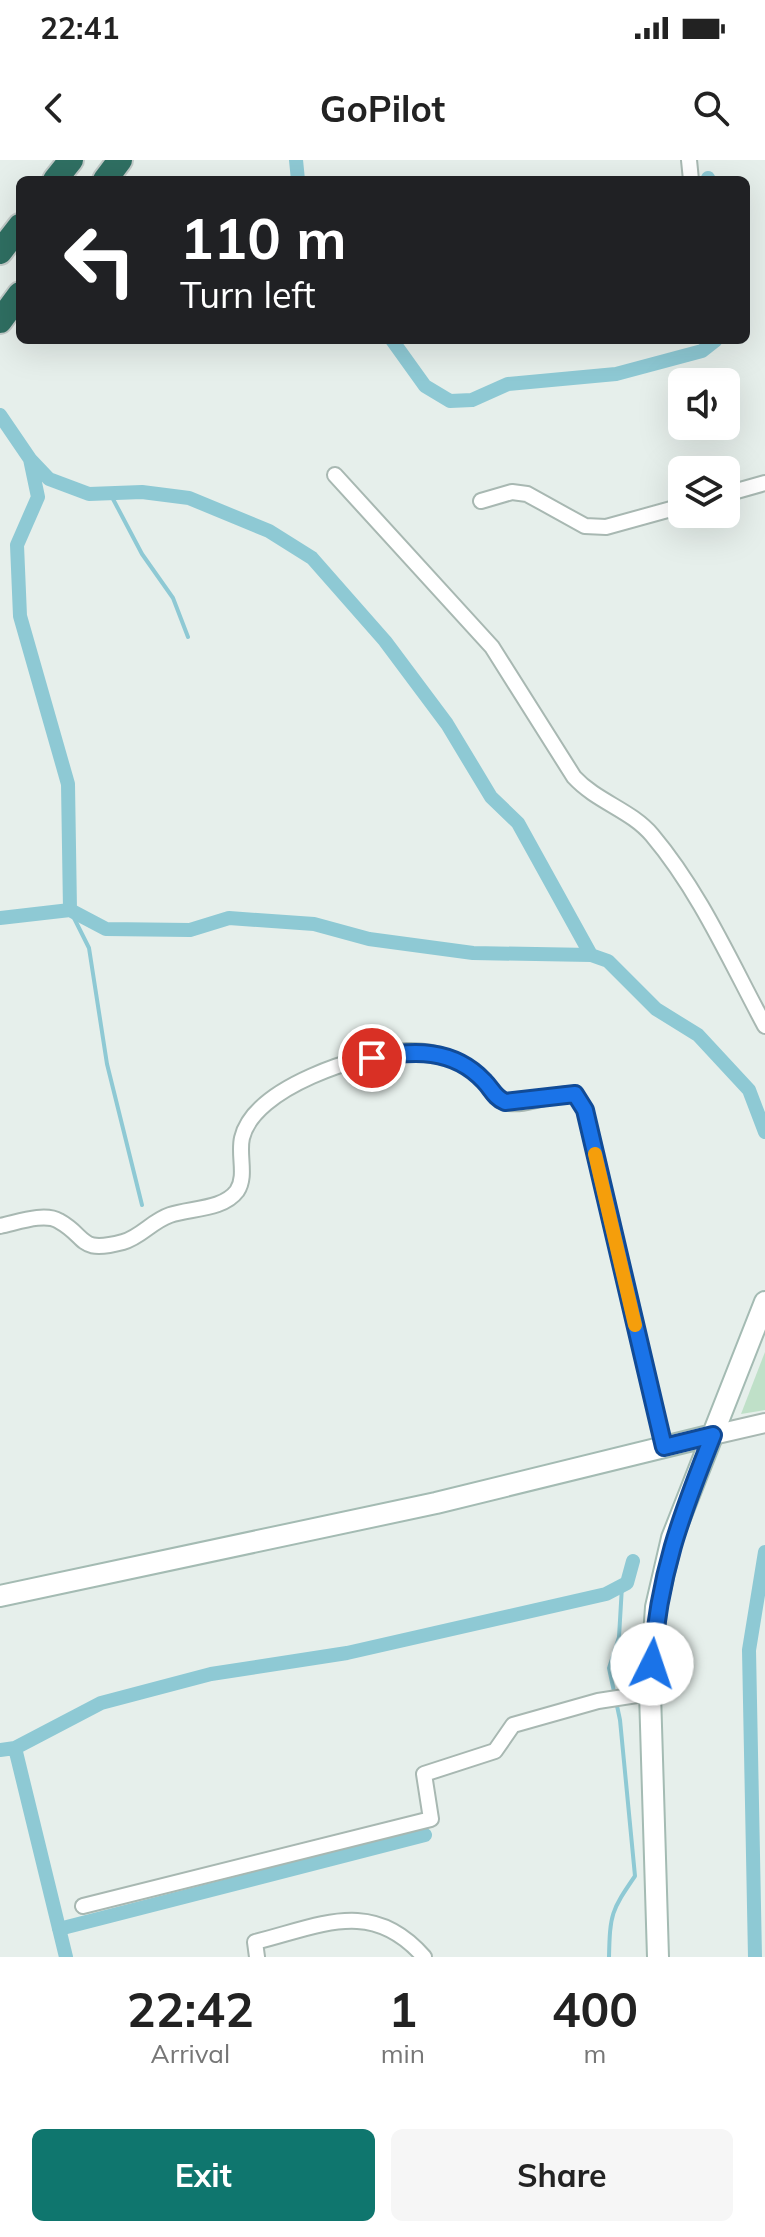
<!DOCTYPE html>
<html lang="en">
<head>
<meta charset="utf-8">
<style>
	:root { --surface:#fff; --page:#f6f6f6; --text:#222; --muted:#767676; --accent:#0f766e }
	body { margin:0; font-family:Mulish,sans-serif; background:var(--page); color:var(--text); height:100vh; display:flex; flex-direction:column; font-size:30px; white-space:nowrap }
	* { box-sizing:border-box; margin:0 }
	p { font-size:26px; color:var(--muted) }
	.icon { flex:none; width:44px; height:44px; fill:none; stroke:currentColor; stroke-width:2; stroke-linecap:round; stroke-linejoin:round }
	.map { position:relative; height:1797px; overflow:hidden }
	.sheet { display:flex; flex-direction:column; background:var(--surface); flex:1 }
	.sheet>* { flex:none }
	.guide { position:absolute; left:16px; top:16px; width:734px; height:168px; border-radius:12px; box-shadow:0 8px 32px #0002; background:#202124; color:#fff; overflow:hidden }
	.controls { position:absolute; left:668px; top:208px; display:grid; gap:16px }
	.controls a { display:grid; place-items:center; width:72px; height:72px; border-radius:12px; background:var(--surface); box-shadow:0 8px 32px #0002; font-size:40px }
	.pin { position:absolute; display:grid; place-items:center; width:68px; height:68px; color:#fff; margin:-34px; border:4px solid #fff; border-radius:50%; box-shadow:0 2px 8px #0007 }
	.me { position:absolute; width:88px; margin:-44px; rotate:4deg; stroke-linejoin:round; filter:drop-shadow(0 0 6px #0008) }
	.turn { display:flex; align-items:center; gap:28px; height:168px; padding:0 32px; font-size:36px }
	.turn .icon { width:104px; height:104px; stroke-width:2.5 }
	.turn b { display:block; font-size:56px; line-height:68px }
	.eta { display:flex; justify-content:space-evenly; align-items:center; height:136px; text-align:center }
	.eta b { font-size:48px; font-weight:700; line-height:56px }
	.action { display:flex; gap:16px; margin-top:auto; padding:16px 32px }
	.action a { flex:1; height:92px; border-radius:12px; background:var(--accent); color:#fff; font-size:32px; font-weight:700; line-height:92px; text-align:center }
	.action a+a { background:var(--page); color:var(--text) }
	.status { display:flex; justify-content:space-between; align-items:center; height:56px; padding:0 40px; background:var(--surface); direction:ltr }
	.status svg { height:22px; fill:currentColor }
	header { display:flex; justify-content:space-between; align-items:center; height:104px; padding:0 32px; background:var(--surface); font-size:36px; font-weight:700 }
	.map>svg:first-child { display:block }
	.green { fill:#bfe0c8 }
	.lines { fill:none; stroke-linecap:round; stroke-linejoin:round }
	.stream { stroke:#8ec9d4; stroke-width:4 }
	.canal { stroke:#8ec9d4; stroke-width:14 }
	.minor-casing { stroke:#a8b8b2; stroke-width:18 }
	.tertiary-casing { stroke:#a8b8b2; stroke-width:22 }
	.secondary-casing { stroke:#a4bbb3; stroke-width:24 }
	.motorway-casing { stroke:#c2cac8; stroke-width:28 }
	.minor { stroke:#fff; stroke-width:14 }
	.tertiary { stroke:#fff; stroke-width:18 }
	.secondary { stroke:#fff; stroke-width:20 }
	.motorway { stroke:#2f6f62; stroke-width:24 }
	.route-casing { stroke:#114b97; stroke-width:20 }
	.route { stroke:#1a73e8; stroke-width:14 }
	.slow { stroke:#f59e0b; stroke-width:14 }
</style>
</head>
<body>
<div class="status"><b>22:41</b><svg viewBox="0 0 49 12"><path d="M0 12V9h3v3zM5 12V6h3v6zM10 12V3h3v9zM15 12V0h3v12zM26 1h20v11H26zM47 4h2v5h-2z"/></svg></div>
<header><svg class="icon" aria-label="back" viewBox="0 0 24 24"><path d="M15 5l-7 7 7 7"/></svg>GoPilot<svg class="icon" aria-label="search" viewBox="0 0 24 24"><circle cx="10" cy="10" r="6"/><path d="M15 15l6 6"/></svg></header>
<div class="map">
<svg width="765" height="1797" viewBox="0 0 765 1797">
	<rect width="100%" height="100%" fill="#e6efeb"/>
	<path class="green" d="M765,1192v58l-24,4z"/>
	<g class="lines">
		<path class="stream" d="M117,333l-4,6 29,55 31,44 15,39
			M70,750l19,38 18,116 35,141
			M609,1797c1,-43 2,-46 26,-81l-15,-156 -11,-52 10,-31 3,-51"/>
		<path class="canal" d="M296,0l2,20
			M708,18l1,2
			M392,180l33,46 25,15 22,-1 36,-16 108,-10 86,-23 14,-11
			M0,255l30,44 8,38 -21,48 3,71 48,168 2,126 -70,8
			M30,299l19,20 40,15 53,-2 47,6 80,33 43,27 73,83 62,83 44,73 27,26 73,132
			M70,750l36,19 84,1 39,-12 85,6 55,15 104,14 118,2 17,6 48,48 42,26 51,55 16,42
			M15,1588l51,209
			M0,1590l15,-2 86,-45 110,-29 136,-21 259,-59 21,-11 6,-22
			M59,1769l366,-94
			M755,1797l-6,-307 16,-98"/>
		<defs>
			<path id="minor" d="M689,0l2,20
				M335,315l157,172 82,130c23,25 57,33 78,58 48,57 78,126 113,191
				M726,334l39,-11
				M481,341l31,-9 15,2 58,32 21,1 76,-21
				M0,1066c16,-3 44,-14 59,-5 29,16 19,33 64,21 18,-5 29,-21 47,-27 20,-7 53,-5 67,-24 10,-15 1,-36 5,-53 12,-51 119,-85 165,-87 28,-1 57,9 76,29 7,7 11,19 21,22 22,6 48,-10 71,-8l10,16 79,337
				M83,1746l348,-87 -7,-45 71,-23 18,-26 85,-24 52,-8
				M257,1797l-2,-15c65,-16 117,-45 169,15"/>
			<path id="tertiary" d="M713,1275l52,-12"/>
			<path id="secondary" d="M0,1436l436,-93 277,-68
				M658,1797l-8,-264 6,-86 16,-69 93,-236"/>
			<path id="motorway" d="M55,20l16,-20
				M105,20l15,-20
				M0,92l20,-26
				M0,161l20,-27"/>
		</defs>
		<use href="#minor" class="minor-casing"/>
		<use href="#tertiary" class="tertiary-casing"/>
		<use href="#secondary" class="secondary-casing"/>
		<use href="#motorway" class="motorway-casing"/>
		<use href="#minor" class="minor"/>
		<use href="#tertiary" class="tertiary"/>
		<use href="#secondary" class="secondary"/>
		<use href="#motorway" class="motorway"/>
	</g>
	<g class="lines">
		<defs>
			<path id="route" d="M372,898c41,-8 81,-10 112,23 8,8 10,16 21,21l70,-8 10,16 79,337 49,-12c-33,83 -54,139 -61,229"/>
		</defs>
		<use href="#route" class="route-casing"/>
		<use href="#route" class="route"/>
		<path class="slow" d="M595,994l40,171"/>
	</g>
</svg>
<div class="controls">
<a><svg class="icon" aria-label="sound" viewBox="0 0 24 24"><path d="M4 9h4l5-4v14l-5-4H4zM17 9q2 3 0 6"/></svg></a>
<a><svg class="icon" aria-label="layers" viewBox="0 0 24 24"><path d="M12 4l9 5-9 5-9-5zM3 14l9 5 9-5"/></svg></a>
</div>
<div class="pin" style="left:372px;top:898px;background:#d93025"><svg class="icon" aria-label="arrive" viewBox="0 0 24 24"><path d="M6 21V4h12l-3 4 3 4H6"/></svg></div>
<svg class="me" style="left:652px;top:1504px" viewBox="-20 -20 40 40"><circle r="19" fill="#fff"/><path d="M0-13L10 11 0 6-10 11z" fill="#1a73e8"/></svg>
<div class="guide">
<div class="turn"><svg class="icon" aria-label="left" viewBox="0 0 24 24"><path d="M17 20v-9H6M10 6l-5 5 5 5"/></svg><div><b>110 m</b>Turn left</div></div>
</div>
</div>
<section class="sheet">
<div class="eta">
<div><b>22:42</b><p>Arrival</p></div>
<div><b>1</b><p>min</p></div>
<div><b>400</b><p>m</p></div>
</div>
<div class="action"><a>Exit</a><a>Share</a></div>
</section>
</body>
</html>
